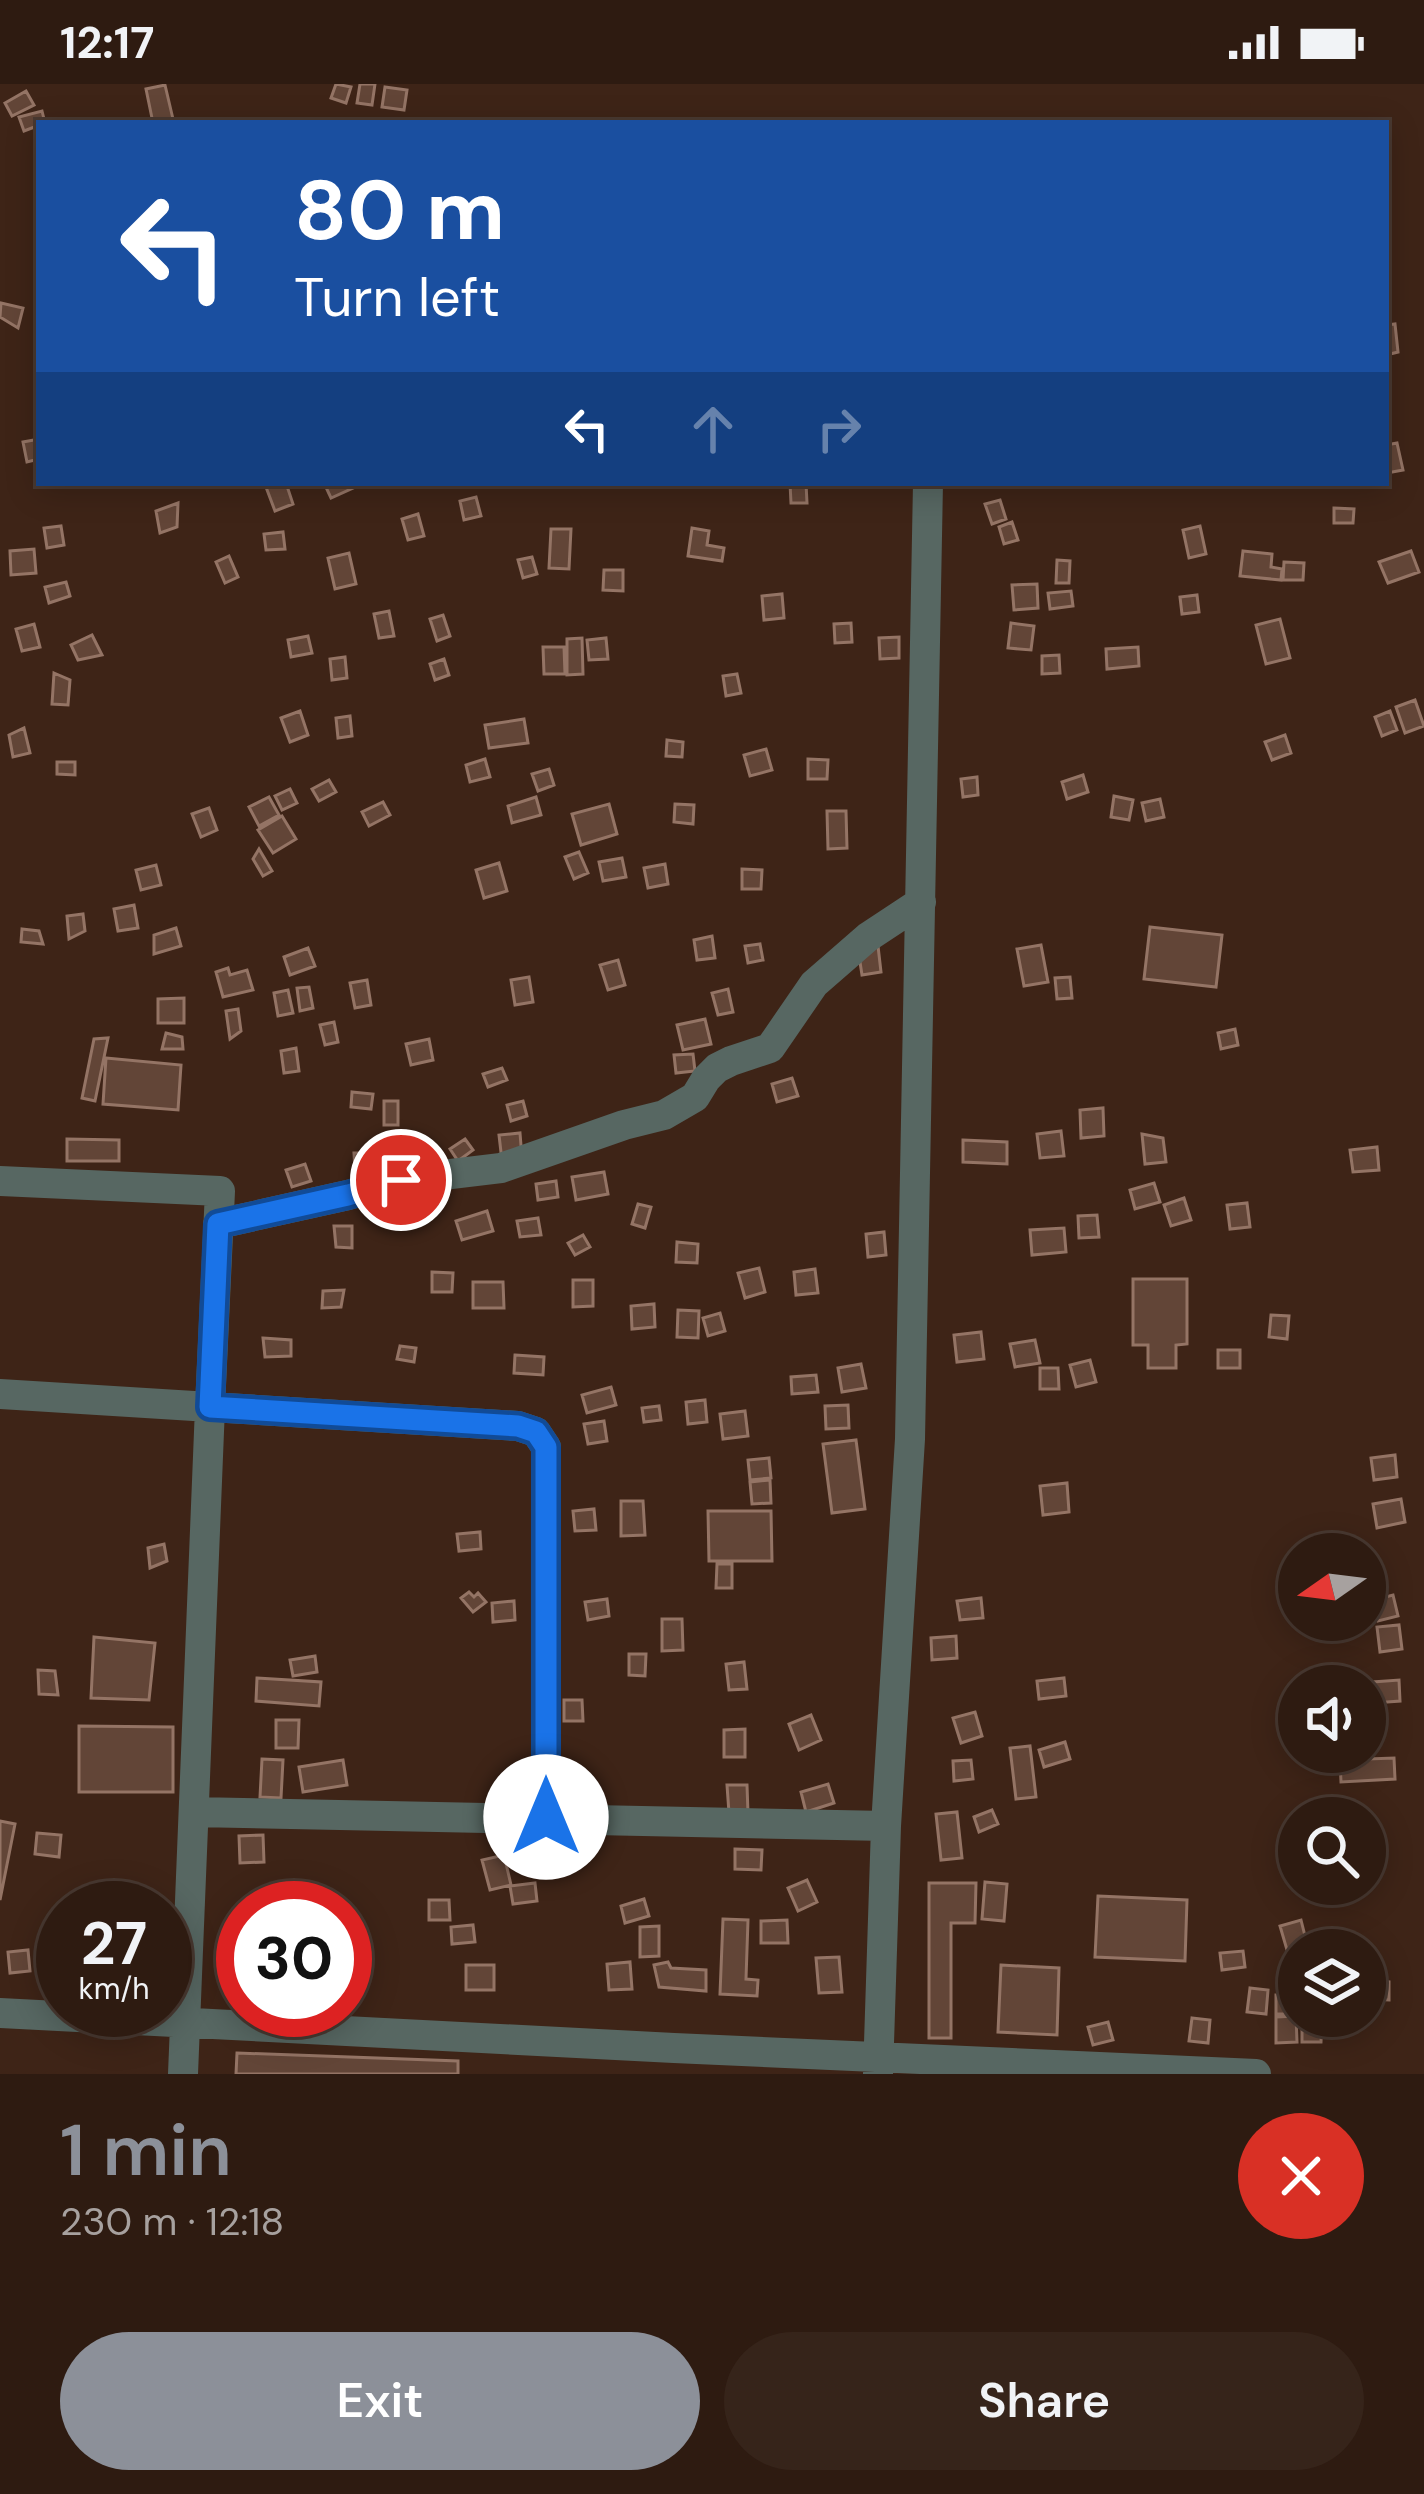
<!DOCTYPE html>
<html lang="en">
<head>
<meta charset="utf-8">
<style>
	:root { --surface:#2e1b11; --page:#36241a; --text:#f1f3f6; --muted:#a7a19f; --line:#493931; --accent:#8c9099 }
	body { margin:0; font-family:"DM Sans",sans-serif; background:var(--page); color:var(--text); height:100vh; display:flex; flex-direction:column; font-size:45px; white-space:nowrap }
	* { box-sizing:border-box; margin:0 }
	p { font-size:39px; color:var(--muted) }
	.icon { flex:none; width:66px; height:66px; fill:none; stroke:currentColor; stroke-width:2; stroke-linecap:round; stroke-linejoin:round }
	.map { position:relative; height:1990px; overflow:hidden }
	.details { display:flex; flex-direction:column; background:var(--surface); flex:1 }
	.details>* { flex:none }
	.guide { position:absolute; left:36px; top:36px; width:1353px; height:366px; border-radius:0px; box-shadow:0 6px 30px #0003,0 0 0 3px var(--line); background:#1a4fa0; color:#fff; overflow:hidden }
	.needle { width:78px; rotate:256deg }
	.tools { position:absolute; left:1278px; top:1449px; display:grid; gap:24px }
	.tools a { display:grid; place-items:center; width:108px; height:108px; border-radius:50%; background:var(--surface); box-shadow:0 6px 30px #0003,0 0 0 3px var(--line); font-size:60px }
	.speed { position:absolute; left:36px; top:1797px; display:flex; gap:24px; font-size:60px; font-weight:700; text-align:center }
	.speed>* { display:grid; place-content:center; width:156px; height:156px; border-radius:50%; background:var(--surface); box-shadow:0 6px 30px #0003,0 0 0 3px var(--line); line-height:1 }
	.speed small { font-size:30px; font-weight:400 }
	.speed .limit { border:18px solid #d22; background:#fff; color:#111 }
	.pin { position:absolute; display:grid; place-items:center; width:102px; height:102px; color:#fff; margin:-51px; border:6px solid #fff; border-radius:50%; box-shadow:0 3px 12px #0007 }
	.me { position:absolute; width:132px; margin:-66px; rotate:0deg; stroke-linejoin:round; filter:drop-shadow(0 0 9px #0008) }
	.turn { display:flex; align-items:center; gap:42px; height:252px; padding:0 60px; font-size:54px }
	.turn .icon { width:156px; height:156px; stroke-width:2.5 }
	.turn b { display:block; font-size:84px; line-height:102px }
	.lanes { display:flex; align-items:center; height:114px; padding:0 60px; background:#0003; justify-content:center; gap:60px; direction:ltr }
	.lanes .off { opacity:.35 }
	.round { display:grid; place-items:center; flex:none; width:126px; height:126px; border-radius:63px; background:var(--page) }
	.summary { display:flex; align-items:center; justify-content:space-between; height:204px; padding:0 60px }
	h1 { font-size:72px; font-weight:600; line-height:90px; color:var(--accent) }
	.action { display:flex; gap:24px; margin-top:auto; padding:24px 60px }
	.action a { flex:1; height:138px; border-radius:72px; background:var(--accent); color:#fff; font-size:48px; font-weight:600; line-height:138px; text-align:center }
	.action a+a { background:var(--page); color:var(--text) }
	.status { display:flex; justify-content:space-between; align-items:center; height:84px; padding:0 60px; background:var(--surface); direction:ltr }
	.status svg { height:33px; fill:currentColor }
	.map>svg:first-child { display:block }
	.building { fill:#624537; stroke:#947465; stroke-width:3 }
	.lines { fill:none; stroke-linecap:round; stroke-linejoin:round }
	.minor { stroke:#576762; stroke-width:30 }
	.route-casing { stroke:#114b97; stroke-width:30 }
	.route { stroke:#1a73e8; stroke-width:21 }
</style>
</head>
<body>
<div class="status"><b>12:17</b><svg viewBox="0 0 49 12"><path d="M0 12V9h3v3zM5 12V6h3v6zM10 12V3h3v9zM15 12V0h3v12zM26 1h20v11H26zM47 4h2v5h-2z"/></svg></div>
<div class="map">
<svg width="1424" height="1990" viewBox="0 0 1424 1990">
	<rect width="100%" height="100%" fill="#3e2417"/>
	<path class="building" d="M336,0l15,3 -5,16 -15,-5z
		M360,0h15l-3,21 -15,-2z
		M165,1l8,34 -20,4 -7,-34z
		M385,3l22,3 -3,20 -22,-3z
		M26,7l8,14 -22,11 -7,-13z
		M42,27l3,12 -21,8 -5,-14z
		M1,219l22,5 -5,20 -18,-11z
		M1395,240l3,28 -12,3v-30z
		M39,355v20l-12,3 -4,-20z
		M1397,359l6,27 -16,3 -1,-28z
		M276,399h10l7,21 -18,7 -9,-24z
		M324,399h26l3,5 -22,10z
		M790,399h16l1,20h-16z
		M476,413l5,19 -17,4 -4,-19z
		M1000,416l6,19 -14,5 -7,-20z
		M178,419l-1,24 -17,6 -4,-22z
		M1334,424l20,1 -1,14h-19z
		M418,430l6,22 -16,4 -6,-21z
		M1012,438l6,18 -14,4 -5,-17z
		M61,442l3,19 -17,3 -3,-20z
		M1200,442l6,28 -17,4 -6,-28z
		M692,444l17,3 -2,14 17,3 -2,13 -34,-5z
		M551,445h20l-2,40 -20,-1z
		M283,448l2,17 -19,1 -2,-16z
		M34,465l2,24 -25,2 -1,-24z
		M1243,467l29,3 -1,13 11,2 -1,11 -41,-4z
		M1411,467l8,21 -31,11 -9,-21z
		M349,469l7,31 -21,5 -7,-31z
		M229,472l9,21 -13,6 -9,-21z
		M532,473l5,17 -14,4 -5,-18z
		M1057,476l13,1 -1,22h-13z
		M1284,478l20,1 -1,17h-20z
		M604,486h19v21l-20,-1z
		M66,498l4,14 -21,7 -4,-16z
		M1037,500l1,24 -24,2 -2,-25z
		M1071,507l2,15 -23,3 -2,-16z
		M782,510l2,24 -20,2 -2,-24z
		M1197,511l2,17 -17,2 -2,-17z
		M389,527l5,25 -15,2 -5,-24z
		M443,531l7,21 -13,5 -7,-22z
		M1280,535l10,39 -24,6 -10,-39z
		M851,539l1,19 -17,1 -1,-19z
		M1011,539l23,3 -3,24 -23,-2z
		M34,540l6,23 -18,4 -6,-22z
		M92,551l10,20 -24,5 -7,-15z
		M308,552l4,17 -21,4 -3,-17z
		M899,553v21l-19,1 -1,-21z
		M582,554l1,36 -16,1v-36z
		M606,554l2,21 -19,1 -2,-20z
		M543,563h21l1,27h-21z
		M1138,563l1,19 -32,3 -1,-20z
		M1059,571l1,18 -18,1v-18z
		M345,573l2,21 -15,2 -2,-21z
		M444,575l5,16 -14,5 -5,-16z
		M54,589l16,7 -2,25 -16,-1z
		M737,590l4,19 -15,3 -3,-20z
		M1415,616l9,26 -19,7 -9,-26z
		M300,627l8,24 -18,7 -9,-24z
		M1390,627l7,19 -15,6 -7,-19z
		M350,632l2,20 -14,2 -2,-20z
		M524,635l4,24 -39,5 -4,-23z
		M24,644l6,25 -17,4 -4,-22z
		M1285,651l6,18 -19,7 -7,-18z
		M667,656l16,2 -1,15 -16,-1z
		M766,665l6,21 -22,6 -6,-21z
		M485,675l5,18 -20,5 -4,-17z
		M808,675l20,1 -1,19h-19z
		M57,678h18v13l-18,-1z
		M549,685l5,16 -16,6 -6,-17z
		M1083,691l5,17 -21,7 -5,-17z
		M977,693l1,18 -15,2 -2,-18z
		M329,696l7,12 -17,9 -7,-12z
		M290,705l7,14 -15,7 -7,-14z
		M1114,712l19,4 -4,20 -18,-3z
		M269,713l10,18 -20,11 -10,-19z
		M536,713l5,18 -29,8 -4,-17z
		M1160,715l4,18 -18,4 -4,-18z
		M383,718l7,13 -21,11 -7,-14z
		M609,720l8,30 -36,11 -9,-31z
		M675,720l19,1 -1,19 -19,-2z
		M209,724l8,22 -16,7 -9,-23z
		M827,727h19l1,37 -19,1z
		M282,732l14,23 -23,14 -15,-23z
		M259,765l13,22 -9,5 -10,-17z
		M579,768l9,21 -14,6 -9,-22z
		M622,774l4,19 -23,4 -4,-19z
		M499,779l8,28 -23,7 -8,-28z
		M665,780l3,20 -20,4 -4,-20z
		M156,781l5,20 -20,5 -5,-20z
		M742,785l20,1 -1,19h-19z
		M134,821l4,23 -20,3 -4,-22z
		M83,830l2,17 -16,8 -2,-23z
		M1150,843l72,8 -6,52 -72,-8z
		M176,844l5,18 -27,8v-19z
		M22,845l17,2 4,13 -22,-2z
		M712,852l3,22 -18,2 -3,-20z
		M760,860l3,16 -15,3 -3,-17z
		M1041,861l7,37 -24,4 -7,-37z
		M878,862l3,26 -19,3 -4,-26z
		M308,864l7,18 -25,9 -6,-18z
		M618,876l7,25 -17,5 -8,-25z
		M228,884l2,7 17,-5 6,20 -30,7 -7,-25z
		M529,893l4,25 -18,3 -4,-25z
		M1070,893l2,21 -15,1 -2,-21z
		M367,896l4,25 -16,3 -5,-25z
		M309,903l4,21 -13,3 -3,-23z
		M728,905l5,23 -15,3 -6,-22z
		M288,906l5,23 -15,3 -4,-23z
		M184,914v25h-26v-24z
		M238,925l3,22 -11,8 -4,-28z
		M705,935l6,25 -28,6 -6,-25z
		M334,938l4,20 -13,3 -5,-20z
		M1235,945l3,16 -17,4 -3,-16z
		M166,949l16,4 1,12h-21z
		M108,954l-13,63 -13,-3 12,-59z
		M429,955l4,21 -22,5 -5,-21z
		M296,964l3,23 -15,2 -3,-22z
		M693,970l2,17 -19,2 -2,-18z
		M106,974l75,7 -3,45 -75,-6z
		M502,984l5,12 -19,7 -5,-13z
		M792,994l6,18 -21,6 -5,-18z
		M352,1008l21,2 -2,15 -20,-2z
		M384,1017h14v24h-14z
		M523,1017l4,15 -16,5 -4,-16z
		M1103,1024l1,28 -23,2 -1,-28z
		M1061,1047l3,25 -24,2 -3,-24z
		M520,1049l2,25 -20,3 -3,-26z
		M1142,1050l21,4 3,24 -21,2z
		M67,1055l52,1v21h-52z
		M465,1055l8,11 -15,11 -8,-12z
		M963,1056l44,2v22l-44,-2z
		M1377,1063l2,23 -26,2 -3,-22z
		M354,1069h18l1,18 -18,1z
		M305,1080l6,17 -19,6 -6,-17z
		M604,1088l4,22 -32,6 -4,-23z
		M556,1097l2,16 -20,3 -2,-16z
		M1154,1099l6,19 -25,7 -5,-19z
		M1184,1114l7,22 -20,6 -7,-21z
		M1247,1119l3,24 -20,2 -3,-24z
		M638,1120l13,3 -6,21 -13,-4z
		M487,1127l6,20 -31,9 -6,-19z
		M1097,1131l2,22 -20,1 -1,-22z
		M538,1134l3,17 -21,2 -3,-16z
		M334,1142h18v22l-16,-1z
		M1064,1144l2,24 -34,3 -2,-25z
		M884,1148l2,23 -18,2 -2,-23z
		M583,1151l7,12 -15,8 -7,-12z
		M677,1158l21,2 -1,19 -21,-1z
		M759,1184l6,24 -20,6 -7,-25z
		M815,1185l3,24 -22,2 -2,-23z
		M432,1188l21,1 -1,19h-20z
		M1133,1195h54v65l-11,1v23h-28v-23h-15z
		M573,1196h20v26l-20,1z
		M473,1198h30l1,26h-31z
		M344,1206l-3,17 -19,1 1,-17z
		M654,1220l1,23 -23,2 -1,-23z
		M678,1226l21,1 -1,27 -21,-1z
		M720,1229l5,18 -17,5 -5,-18z
		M1271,1231l18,1 -2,23 -18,-2z
		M981,1248l3,27 -27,3 -3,-27z
		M263,1254l28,2v16l-26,1z
		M1035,1256l5,23 -25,4 -5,-23z
		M400,1262l16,2 -2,14 -17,-3z
		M1218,1266h22v18h-22z
		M515,1271l29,2 -1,18 -29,-2z
		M1090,1276l6,22 -20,5 -6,-22z
		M861,1280l5,24 -24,4 -4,-24z
		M1040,1284h18l1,21h-19z
		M816,1291l2,17 -26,2 -1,-17z
		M611,1303l5,18 -29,8 -5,-18z
		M705,1316l2,22 -19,2 -2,-22z
		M848,1321l1,23 -23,1 -1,-23z
		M659,1322l2,14 -17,2 -2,-14z
		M745,1327l3,25 -25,3 -3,-25z
		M604,1337l3,20 -19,3 -4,-20z
		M856,1356l9,69 -33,4 -9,-69z
		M1395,1371l2,22 -23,3 -3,-22z
		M769,1374l2,20 -21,2 -2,-20z
		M770,1396l1,23 -19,1 -2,-22z
		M1067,1399l2,29 -26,3 -3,-29z
		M1401,1415l4,23 -28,6 -4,-24z
		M621,1417h22l2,34 -24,1z
		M594,1425l2,21 -21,1 -2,-20z
		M708,1427h63l1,50h-63z
		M480,1448l1,17 -22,2 -2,-17z
		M164,1460l3,17 -17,7 -2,-20z
		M717,1480h15v24h-16z
		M469,1508l5,5 4,-4 8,9 -13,10 -12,-14z
		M1393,1511l5,21 -20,5 -5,-21z
		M981,1514l2,20 -23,2 -3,-19z
		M607,1515l2,17 -21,4 -3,-18z
		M514,1517l1,19 -22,2 -1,-19z
		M662,1535h20l1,31 -21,1z
		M1399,1541l3,24 -22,3 -3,-25z
		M956,1552l1,22 -25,2 -1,-22z
		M94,1553l61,6 -6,57 -58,-2z
		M629,1570h17l-1,22 -16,-1z
		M315,1572l2,16 -24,4 -3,-16z
		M744,1578l3,27 -18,1 -3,-26z
		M38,1586l17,1 3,24 -19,-1z
		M257,1594l64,4 -2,24 -63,-5z
		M1064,1594l2,18 -27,3 -2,-18z
		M1399,1596l1,21 -26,2 -1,-21z
		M564,1616h18l1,21h-19z
		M975,1628l7,24 -21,7 -8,-25z
		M811,1631l10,25 -22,10 -10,-26z
		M276,1636h23l-1,28h-22z
		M79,1642l94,1v65h-94z
		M745,1645v28h-21v-27z
		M1065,1658l5,17 -26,8 -5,-17z
		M1030,1662l6,51 -20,2 -6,-51z
		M1394,1674l1,21 -54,3 -1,-22z
		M262,1675l21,1 -2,38 -21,-1z
		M343,1676l4,25 -44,7 -4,-25z
		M971,1676l2,19 -19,2 -1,-20z
		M828,1700l6,19 -28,9 -5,-20z
		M727,1701h20l1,28h-19z
		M992,1726l6,14 -19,8 -5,-15z
		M957,1728l5,46 -21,2 -5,-46z
		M0,1737l15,3 -15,76z
		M37,1749l24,2 -2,22 -24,-3z
		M263,1751l1,27 -24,1 -1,-27z
		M538,1753l17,3 -3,15 -16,-3z
		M735,1765l27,1 -1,20 -26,-1z
		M504,1771l7,30 -21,5 -8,-30z
		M807,1796l10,22 -19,9 -10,-23z
		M985,1798l22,2 -3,37 -22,-2z
		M535,1799l2,18 -24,3 -3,-18z
		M929,1799h47l-1,40h-24v115h-22z
		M1098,1812l89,4 -2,61 -90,-4z
		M644,1815l5,17 -24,7 -4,-17z
		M429,1816h20l1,20h-21z
		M723,1835l25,1 -2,59 12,1 -1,16 -37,-2z
		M787,1836l1,23h-27v-22z
		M1301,1836l6,24 -20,6 -7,-24z
		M473,1841l2,17 -23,2 -1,-17z
		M659,1842v30l-19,1v-30z
		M28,1866l2,21 -20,2 -2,-21z
		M1243,1867l2,16 -23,3 -2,-17z
		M839,1873l3,35 -23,1 -3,-35z
		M630,1878l2,27 -23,1 -2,-26z
		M668,1878l3,6 35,2v21l-47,-4 -5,-22z
		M466,1881h28v25h-28z
		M1001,1881l58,3 -2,67 -59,-3z
		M1366,1896l23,2v18l-24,-1z
		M1250,1904l18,2 -2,24 -19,-2z
		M1276,1911h20v19h-20z
		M1296,1932l1,26 -21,1v-26z
		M1302,1933l20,1 -1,24h-19z
		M1192,1934l18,2 -2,23 -19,-2z
		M1108,1938l5,18 -20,5 -5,-18z
		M237,1969l221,8v13h-222z"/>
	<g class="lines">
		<path class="minor" d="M0,1097l220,10 -10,216 308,19 18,6 10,15v370
			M218,1140l130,-29 53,-15 100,-12 123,-43 40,-10 31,-18 11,-18 11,-11 14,-7 39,-13 44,-64 54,-47 53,-35
			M0,1310l210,13 -27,667
			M194,1728l692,14
			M0,1929l674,35 582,26
			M878,1990l8,-248 24,-387 18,-956"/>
	</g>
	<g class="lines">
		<defs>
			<path id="route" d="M401,1096l-53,15 -130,29 -8,183 308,19 18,6 10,15v370"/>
		</defs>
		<use href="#route" class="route-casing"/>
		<use href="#route" class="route"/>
	</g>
</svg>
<div class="tools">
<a><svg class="needle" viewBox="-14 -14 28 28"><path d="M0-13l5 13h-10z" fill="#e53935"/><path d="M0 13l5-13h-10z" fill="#a7a19f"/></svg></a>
<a><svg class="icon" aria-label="sound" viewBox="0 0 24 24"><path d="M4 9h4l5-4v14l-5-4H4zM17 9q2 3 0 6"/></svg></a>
<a><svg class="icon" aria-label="search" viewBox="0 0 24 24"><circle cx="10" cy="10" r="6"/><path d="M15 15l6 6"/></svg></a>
<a><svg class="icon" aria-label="layers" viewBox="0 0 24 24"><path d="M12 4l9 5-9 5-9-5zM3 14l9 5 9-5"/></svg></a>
</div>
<div class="speed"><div>27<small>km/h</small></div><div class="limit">30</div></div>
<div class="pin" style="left:401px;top:1096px;background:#d93025"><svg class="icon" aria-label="arrive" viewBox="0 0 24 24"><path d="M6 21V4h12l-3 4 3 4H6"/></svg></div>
<svg class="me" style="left:546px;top:1733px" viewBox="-20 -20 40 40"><circle r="19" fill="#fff"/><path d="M0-13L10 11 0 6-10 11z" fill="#1a73e8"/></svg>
<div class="guide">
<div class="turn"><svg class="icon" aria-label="left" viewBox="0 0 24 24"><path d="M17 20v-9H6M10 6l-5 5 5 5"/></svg><div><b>80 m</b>Turn left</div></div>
<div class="lanes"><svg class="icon" aria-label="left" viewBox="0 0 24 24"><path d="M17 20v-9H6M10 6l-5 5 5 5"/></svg><svg class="icon off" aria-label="ahead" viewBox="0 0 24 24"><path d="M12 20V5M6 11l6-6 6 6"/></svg><svg class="icon off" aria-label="right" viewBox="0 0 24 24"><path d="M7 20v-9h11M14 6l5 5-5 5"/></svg></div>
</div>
</div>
<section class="details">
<div class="summary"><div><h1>1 min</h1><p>230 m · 12:18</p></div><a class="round" style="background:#d93025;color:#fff"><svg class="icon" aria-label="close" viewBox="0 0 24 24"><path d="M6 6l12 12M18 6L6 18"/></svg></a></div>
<div class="action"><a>Exit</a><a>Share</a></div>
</section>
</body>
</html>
